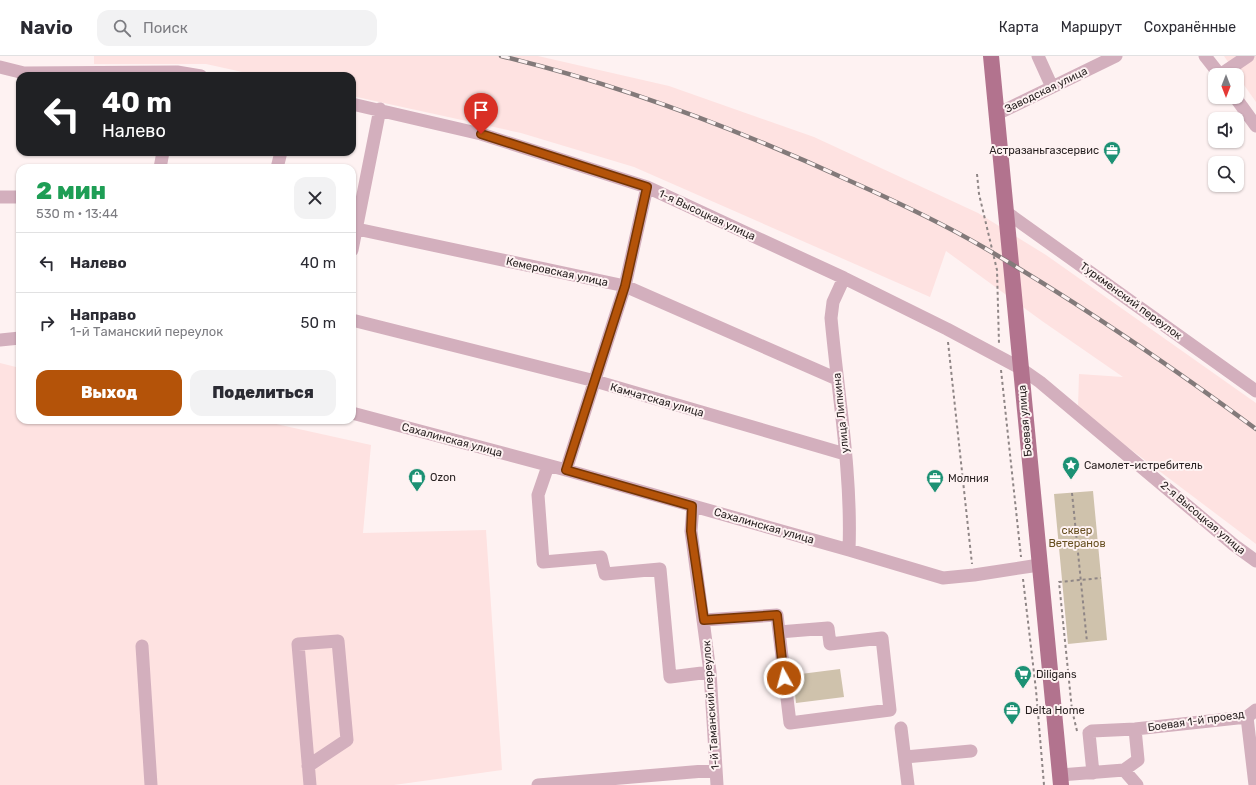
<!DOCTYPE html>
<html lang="ru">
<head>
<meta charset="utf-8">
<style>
	:root { --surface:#fff; --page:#f2f2f3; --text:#2b2b33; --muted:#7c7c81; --line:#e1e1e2; --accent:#b45309 }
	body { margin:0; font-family:Rubik,sans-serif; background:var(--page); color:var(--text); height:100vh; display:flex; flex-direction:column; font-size:15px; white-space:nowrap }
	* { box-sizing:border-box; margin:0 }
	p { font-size:13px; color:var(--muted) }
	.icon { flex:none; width:22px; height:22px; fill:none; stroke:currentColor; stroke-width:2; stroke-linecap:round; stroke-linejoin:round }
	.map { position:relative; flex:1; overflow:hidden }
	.drawer { position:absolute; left:16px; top:108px; width:340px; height:260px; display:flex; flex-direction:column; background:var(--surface); border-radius:12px; box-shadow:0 1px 3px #0004 }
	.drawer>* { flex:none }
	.banner { position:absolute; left:16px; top:16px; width:340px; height:84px; border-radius:12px; box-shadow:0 1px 3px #0004; background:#202124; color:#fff; overflow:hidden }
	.needle { width:26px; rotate:180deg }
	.tools { position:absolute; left:1208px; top:12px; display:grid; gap:8px }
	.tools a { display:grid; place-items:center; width:36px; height:36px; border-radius:8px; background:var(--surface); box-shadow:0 1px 3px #0004; font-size:20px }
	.pin { position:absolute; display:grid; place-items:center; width:34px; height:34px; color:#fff; margin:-41px -17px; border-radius:50% 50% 50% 0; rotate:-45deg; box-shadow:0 0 4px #0007 }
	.pin .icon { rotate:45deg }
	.me { position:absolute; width:44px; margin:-22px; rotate:353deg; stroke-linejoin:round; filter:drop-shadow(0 0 3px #0008) }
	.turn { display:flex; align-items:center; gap:14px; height:84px; padding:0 20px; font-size:18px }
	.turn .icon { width:52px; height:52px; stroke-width:2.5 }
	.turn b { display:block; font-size:28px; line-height:34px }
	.round { display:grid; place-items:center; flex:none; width:42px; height:42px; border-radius:12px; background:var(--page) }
	.headline { display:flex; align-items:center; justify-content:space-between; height:68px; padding:0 20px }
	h1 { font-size:24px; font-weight:800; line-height:30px; color:#1e9e55 }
	.primary-button { display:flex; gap:8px; margin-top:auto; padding:8px 20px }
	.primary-button a { flex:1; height:46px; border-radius:12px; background:var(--accent); color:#fff; font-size:16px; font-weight:800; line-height:46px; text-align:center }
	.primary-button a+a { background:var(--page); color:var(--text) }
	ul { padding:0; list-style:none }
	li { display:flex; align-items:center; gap:12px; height:60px; padding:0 20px; border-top:1px solid var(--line) }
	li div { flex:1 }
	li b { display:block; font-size:15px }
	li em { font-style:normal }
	header { display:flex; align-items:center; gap:24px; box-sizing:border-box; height:56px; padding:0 20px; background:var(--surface); border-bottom:1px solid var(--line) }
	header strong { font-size:19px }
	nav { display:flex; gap:22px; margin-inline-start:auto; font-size:14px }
	.search { width:280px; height:36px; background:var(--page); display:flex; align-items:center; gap:10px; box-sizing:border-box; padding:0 14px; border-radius:12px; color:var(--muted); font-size:15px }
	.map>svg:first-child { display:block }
	.built { fill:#fee2e1 }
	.green { fill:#cfc2ac }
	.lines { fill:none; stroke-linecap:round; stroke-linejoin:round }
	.path { stroke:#8f8686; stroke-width:2; stroke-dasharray:3 3; stroke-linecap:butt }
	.minor { stroke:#d3afbd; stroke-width:13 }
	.major { stroke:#b2738e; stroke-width:16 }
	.rail-casing { stroke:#837a7a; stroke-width:4.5 }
	.rail { stroke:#fef2f2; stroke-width:3; stroke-dasharray:9; stroke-linecap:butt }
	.route-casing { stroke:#753606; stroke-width:10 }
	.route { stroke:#b45309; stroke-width:7 }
	.labels { text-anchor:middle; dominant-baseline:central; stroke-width:4; stroke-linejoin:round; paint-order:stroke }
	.street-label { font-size:11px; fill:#261f1f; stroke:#fef2f2 }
	.poi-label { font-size:11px; fill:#261f1f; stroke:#fef2f2; text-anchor:start }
	.park-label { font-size:11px; fill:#674f20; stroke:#fef2f2 }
</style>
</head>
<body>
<header>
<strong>Navio</strong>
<div class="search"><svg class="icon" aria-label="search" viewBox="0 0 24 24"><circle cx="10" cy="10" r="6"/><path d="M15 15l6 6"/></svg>Поиск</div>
<nav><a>Карта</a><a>Маршрут</a><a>Сохранённые</a></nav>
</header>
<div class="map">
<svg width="1256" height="729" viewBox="0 0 1256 729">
	<rect width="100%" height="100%" fill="#fef2f2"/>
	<path class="built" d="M94,0h444l131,30 145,51 164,76 68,42 210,148v141l-159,-120 -19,-17 1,-33 44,3 -81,-56 -96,-70 -16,46 -296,-130 -113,-34 -169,-37v-20h-92l-54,-12h-112z
		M1224,0h32v46l-19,-27z
		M0,307l20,5v52h238l113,25 -8,88 123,-3 16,240 -108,15h-394z"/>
	<path class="green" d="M1093,435l14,149 -39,4 -14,-150z
		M840,613l4,28 -48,6 -3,-28z"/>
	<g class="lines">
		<path class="path" d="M977,118l2,20 18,76 2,74
			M948,286l24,222
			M1001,314l20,187
			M1072,437l15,149
			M1023,523l13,111 8,95
			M1077,675l-5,-21 -13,-128 42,-4"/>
		<path class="minor" d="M1038,0l14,31
			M1205,0l15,19
			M0,11l24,6 153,-1 24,4
			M1220,19l28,-19
			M1235,41l21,29
			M352,48l129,30 166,53 197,91 103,51 73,39 20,14 194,163 22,16
			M997,58l119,-58
			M160,112l3,-16
			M277,112l4,-16
			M0,141h20
			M1006,156l250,179
			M357,173l268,57 212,93
			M352,194l28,-141
			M844,222l-11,24 -2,16c7,77 21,155 18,232
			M352,264l243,61 250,73
			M0,284l20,-2
			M352,357l214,57 283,80 94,28 31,-3 65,-10
			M548,410l-10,29 5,67 58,-5 4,17 55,-5 10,108 40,-5
			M566,414l59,-184 22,-99
			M693,450l-2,25 19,141 7,113
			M704,564l73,-5 2,17 49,-4 2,16 52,-6 8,72 -100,13 -11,-91
			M142,590l9,139
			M1247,661l8,68
			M901,672l7,57
			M905,701l66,-6
			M308,710l39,-26 -9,-99 -40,3 12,141
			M1124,714l14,-10 -3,-31
			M1093,717l-4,-40 3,-2 43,-2 112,-12 9,-7
			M1060,719l64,-5 13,15
			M538,729l178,-15"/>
		<path class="major" d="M991,0l70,729"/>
		<defs>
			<path id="rail" d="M501,0c121,29 236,73 349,125 45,20 90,41 133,66 94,55 185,117 273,182"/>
		</defs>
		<use href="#rail" class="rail-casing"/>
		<use href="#rail" class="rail"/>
	</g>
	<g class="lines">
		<defs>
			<path id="route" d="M481,78l166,53 -22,99 -59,184 126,36 -1,25 13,89 73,-5 7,63"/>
		</defs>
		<use href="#route" class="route-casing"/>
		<use href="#route" class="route"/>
	</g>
	<defs>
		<symbol id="office-pin" viewBox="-11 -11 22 30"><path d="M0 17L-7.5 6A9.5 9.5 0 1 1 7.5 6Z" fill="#1c9174" stroke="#fef2f2"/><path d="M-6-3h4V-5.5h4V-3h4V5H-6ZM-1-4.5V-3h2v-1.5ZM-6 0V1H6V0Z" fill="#fff"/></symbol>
		<symbol id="sight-pin" viewBox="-11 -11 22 30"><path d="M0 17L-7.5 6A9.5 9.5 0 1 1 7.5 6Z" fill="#1c9174" stroke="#fef2f2"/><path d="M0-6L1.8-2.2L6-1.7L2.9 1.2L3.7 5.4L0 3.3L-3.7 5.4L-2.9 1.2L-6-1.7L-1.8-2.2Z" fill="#fff"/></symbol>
		<symbol id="shop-pin" viewBox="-11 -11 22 30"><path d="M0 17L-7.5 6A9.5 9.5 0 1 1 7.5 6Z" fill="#1c9174" stroke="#fef2f2"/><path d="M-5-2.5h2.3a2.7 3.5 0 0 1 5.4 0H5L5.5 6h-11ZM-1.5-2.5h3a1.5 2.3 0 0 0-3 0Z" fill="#fff"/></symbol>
		<symbol id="supermarket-pin" viewBox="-11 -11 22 30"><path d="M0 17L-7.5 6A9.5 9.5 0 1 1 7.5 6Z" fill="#1c9174" stroke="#fef2f2"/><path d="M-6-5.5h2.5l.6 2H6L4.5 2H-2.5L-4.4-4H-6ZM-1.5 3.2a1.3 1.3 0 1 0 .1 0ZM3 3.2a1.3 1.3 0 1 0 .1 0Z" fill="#fff"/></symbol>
	</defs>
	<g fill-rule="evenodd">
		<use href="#office-pin" x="1102" y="84" width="20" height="27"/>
		<use href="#sight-pin" x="1061" y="399" width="20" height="27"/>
		<use href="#shop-pin" x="407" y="411" width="20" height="27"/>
		<use href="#office-pin" x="925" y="412" width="20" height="27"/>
		<use href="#supermarket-pin" x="1013" y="608" width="20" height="27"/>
		<use href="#office-pin" x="1002" y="644" width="20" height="27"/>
	</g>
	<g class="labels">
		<g class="street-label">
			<text transform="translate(1046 34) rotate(-26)">Заводская улица</text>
			<text transform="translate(707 159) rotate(25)">1-я Высоцкая улица</text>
			<text transform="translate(557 216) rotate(12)">Кемеровская улица</text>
			<text transform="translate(1131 245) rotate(36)">Туркменский переулок</text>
			<text transform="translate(657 344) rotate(16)">Камчатская улица</text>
			<text transform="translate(841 357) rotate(-96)">улица Липкина</text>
			<text transform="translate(1025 365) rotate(-95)">Боевая улица</text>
			<text transform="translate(452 384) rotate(15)">Сахалинская улица</text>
			<text transform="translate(1203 462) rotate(40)">2-я Высоцкая улица</text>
			<text transform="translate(764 470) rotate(16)">Сахалинская улица</text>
			<text transform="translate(711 649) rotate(-94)">1-й Таманский переулок</text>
			<text transform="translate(1196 665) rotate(-8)">Боевая 1-й проезд</text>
		</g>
		<g class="poi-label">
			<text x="1099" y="94" text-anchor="end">Астразаньгазсервис</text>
			<text x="1084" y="409">Самолет-истребитель</text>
			<text x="430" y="421">Ozon</text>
			<text x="948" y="422">Молния</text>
			<text x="1036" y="618">Diligans</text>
			<text x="1025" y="654">Delta Home</text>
		</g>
		<g class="park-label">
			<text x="1077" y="474">сквер<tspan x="1077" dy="13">Ветеранов</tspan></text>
		</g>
	</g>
</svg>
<div class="tools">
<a><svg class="needle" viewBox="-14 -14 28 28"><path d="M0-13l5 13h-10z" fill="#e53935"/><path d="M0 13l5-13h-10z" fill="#7c7c81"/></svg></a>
<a><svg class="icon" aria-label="sound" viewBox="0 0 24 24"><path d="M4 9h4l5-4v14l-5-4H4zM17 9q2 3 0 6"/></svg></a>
<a><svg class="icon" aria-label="search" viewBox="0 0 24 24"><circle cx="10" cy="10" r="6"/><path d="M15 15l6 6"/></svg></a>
</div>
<div class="pin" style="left:481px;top:78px;background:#d93025"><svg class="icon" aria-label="arrive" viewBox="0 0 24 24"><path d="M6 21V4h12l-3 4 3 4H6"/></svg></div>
<svg class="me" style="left:784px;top:622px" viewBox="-20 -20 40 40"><circle r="17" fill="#b45309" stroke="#fff" stroke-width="3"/><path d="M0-11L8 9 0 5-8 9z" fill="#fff"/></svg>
<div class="banner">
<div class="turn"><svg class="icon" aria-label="left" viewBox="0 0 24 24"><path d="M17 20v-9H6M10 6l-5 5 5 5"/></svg><div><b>40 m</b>Налево</div></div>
</div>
<section class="drawer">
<div class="headline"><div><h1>2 мин</h1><p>530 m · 13:44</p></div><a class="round"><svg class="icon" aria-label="close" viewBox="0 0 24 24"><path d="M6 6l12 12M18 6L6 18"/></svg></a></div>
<ul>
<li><svg class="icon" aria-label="left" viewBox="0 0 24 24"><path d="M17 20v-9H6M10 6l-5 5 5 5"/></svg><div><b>Налево</b></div><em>40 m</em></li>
<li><svg class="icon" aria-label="right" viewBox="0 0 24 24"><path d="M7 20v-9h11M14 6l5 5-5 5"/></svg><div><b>Направо</b><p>1-й Таманский переулок</p></div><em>50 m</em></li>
</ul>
<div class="primary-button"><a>Выход</a><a>Поделиться</a></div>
</section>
</div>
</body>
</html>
